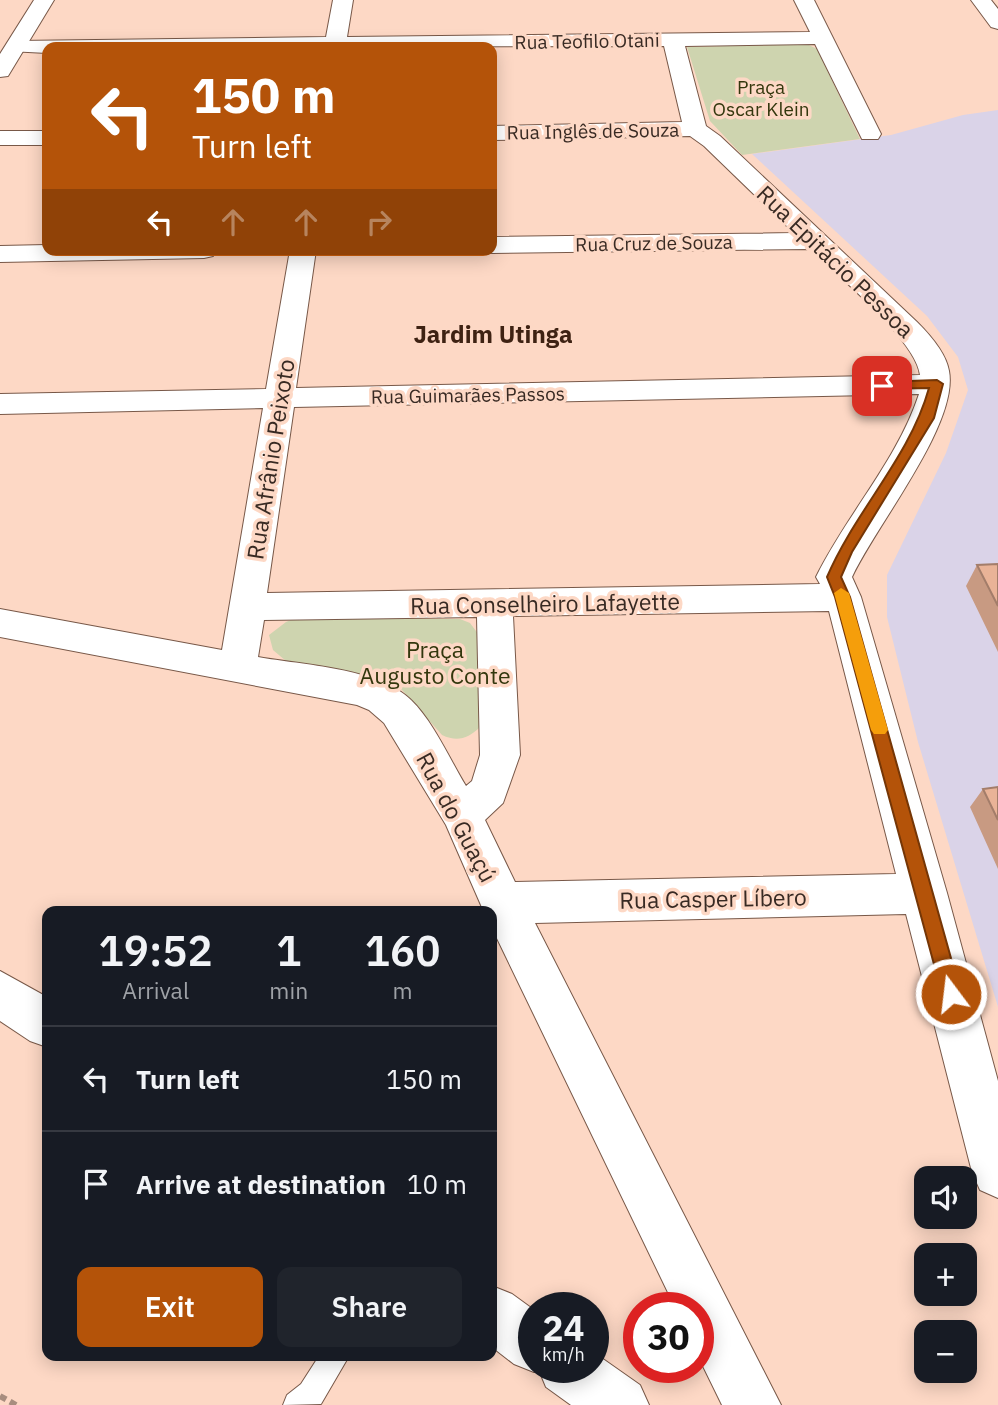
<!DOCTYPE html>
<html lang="en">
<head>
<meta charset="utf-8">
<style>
	:root { --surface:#171b24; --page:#20242c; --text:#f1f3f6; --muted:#9ea1a6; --line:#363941; --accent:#b45309 }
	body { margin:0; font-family:"IBM Plex Sans",sans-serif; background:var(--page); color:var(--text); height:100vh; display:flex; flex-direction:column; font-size:26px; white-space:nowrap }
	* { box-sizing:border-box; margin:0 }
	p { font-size:23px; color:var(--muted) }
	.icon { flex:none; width:38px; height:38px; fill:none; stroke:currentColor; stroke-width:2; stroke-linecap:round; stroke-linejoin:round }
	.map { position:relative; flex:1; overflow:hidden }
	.side { position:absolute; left:42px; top:906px; width:455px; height:455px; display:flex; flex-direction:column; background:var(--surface); border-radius:14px; box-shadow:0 4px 18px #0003 }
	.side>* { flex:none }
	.guide { position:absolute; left:42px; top:42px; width:455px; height:214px; border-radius:14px; box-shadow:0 4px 18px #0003; background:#b45309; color:#fff; overflow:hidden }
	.controls { position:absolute; left:914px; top:1166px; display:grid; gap:14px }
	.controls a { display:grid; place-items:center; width:63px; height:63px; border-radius:14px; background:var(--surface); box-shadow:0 4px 18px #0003; font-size:35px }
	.speed { position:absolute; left:518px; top:1292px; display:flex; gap:14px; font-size:35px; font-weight:700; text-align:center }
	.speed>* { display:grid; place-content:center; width:91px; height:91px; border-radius:50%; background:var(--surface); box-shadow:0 4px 18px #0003; line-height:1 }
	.speed small { font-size:18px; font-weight:400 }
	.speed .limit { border:10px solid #d22; background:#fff; color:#111 }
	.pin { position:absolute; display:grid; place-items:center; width:60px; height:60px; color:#fff; margin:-30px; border-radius:14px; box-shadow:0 4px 10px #0006 }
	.me { position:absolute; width:77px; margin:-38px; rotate:345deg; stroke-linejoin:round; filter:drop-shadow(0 0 5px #0008) }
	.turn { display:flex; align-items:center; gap:24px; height:147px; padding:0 35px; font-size:32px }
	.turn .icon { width:91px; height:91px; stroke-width:2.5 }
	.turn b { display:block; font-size:49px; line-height:60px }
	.lanes { display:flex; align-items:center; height:66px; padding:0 35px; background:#0003; justify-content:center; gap:35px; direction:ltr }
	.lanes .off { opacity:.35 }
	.eta { display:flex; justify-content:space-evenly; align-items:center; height:119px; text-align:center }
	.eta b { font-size:42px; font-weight:600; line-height:49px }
	.cta { display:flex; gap:14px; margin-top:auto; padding:14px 35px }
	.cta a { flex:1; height:80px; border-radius:14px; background:var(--accent); color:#fff; font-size:28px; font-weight:600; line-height:80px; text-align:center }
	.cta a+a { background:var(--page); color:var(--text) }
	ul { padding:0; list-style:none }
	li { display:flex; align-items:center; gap:21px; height:105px; padding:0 35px; border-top:2px solid var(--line) }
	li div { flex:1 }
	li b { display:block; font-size:26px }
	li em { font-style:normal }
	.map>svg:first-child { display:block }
	.industrial { fill:#dad3e8 }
	.green { fill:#ced4af }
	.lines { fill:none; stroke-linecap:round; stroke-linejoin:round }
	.lane-casing { stroke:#785848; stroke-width:2 }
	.street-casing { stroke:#785848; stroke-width:2 }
	.secondary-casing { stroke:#785848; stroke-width:2 }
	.path { stroke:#a88d7f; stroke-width:6; stroke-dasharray:7 4.5; stroke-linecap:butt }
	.lane { fill:#fff; fill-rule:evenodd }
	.street { fill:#fff; fill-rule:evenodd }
	.secondary { fill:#fff; fill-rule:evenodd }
	.wall { fill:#c89a82 }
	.building { fill:#e9b397; stroke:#a37d6a; stroke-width:2 }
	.route { fill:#b45309; stroke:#753606; stroke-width:2 }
	.slow { fill:#f59e0b }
	.labels { text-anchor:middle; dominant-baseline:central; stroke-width:7; stroke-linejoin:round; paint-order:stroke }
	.far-street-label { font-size:19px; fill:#382a23; stroke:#fdd8c5 }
	.far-park-label { font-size:19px; fill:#33370d; stroke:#fdd8c5 }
	.street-label { font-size:23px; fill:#382a23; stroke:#fdd8c5 }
	.park-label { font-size:23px; fill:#33370d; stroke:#fdd8c5 }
	.far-district-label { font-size:24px; font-weight:bold; fill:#3e2213; stroke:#fdd8c5 }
</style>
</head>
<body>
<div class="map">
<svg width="998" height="1405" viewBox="0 0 998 1405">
	<rect width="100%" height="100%" fill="#fdd8c5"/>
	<path class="industrial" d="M998,110v897l-80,-265 -31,-125v-42l59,-122 22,-63 -10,-33 -31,-41 -175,-162 139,-19 72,-20z"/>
	<path class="green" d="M807,44l10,5 43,90 -118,16 -32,-34 -23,-74z
		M298,617l162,2 10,4 9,12 1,92c-12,12 -23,15 -38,8l-40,-45 -18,-8 -98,-21 -13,-11 -4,-15 17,-13z"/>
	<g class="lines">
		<defs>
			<path id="lane" d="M319,1356h30l-28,48 -38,1 4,-10 14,-11z"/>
			<path id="street" d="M333,0h20l-6,37 463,-5 -16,-32h20l67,134 -3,5h-16l-47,-95 -130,2 21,80 14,10 197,186c13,13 29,31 32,49 10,53 -73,154 -97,206l9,20 86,296 51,188v117l-18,-8 -8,-18 -66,-258 -371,9 246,482h-59l-24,-49v-49h-23l-183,-379v-16h-8l-38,-87 -62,-102 -15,-13 -12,-5 -357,-68v-28l222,41 41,-242 -263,6v-20l266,-5 24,-139h26l-20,138 624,-13c-4,-35 -83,-100 -110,-126l-318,4 -9,-2 9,-1v-13l302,-4 -90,-87 -14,-10 -198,4v-14l190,-4 -18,-76 -617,1v6l-38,-2 -3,-4 3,-4 7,-2 310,-4zM919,394c-22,67 -72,120 -103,183l4,7 -553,9 27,-186zM829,611l67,263 -381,8 -30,-62 18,-17 17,-48 -7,-139zM477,617l3,138 -8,26 -6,5c-16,-26 -33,-65 -55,-86 -32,-32 -109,-35 -153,-43l6,-37z
				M971,0h20l7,9v20l-7,-2z
				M0,131h47v14h-47z
				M47,245v5h170l-4,6 -9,2 -204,4v-16z"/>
			<path id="secondary" d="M34,0h20l-46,76 -8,1v-23z
				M0,971l47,26v50l-17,-6 -30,-20z
				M492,1286l20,8 22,16v57h59v-15l47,33 9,20h-78l-25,-18 -7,-17 -5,2 -20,-8 -22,-17z"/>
		</defs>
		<use href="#lane" class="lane-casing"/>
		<use href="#street" class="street-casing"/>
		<use href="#secondary" class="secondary-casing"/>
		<path class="path" d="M0,1396l16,9"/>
		<use href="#lane" class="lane"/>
		<use href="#street" class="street"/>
		<use href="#secondary" class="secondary"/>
	</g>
	<path class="wall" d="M998,564v88l-32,-66 11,-21z
		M998,787v82l-28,-62 13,-18z"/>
	<path class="building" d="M998,564v42l-21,-41z
		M998,787v33l-15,-31z"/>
	<path class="route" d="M937,380l6,4 -9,34 -82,134 -11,25 9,20 111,397 -3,7 -7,3 -6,-3 -3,-7 -107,-397 -8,-20c28,-66 83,-120 102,-189l-47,1 -6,-3 6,-4z"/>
	<path class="slow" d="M841,588l8,5 39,137 -3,4h-11l-3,-4 -37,-137z"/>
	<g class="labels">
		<g class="far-street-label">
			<text transform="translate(587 41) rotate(-1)">Rua Teofilo Otani</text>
			<text transform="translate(593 131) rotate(-1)">Rua Inglês de Souza</text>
			<text transform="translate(654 243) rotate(-1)">Rua Cruz de Souza</text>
			<text transform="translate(468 395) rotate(-1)">Rua Guimarães Passos</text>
		</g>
		<g class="far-park-label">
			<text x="761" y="87">Praça<tspan x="761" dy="22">Oscar Klein</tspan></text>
		</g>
		<g class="street-label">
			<text transform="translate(836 261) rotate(44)">Rua Epitácio Pessoa</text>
			<text transform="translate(270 459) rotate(-81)">Rua Afrânio Peixoto</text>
			<text transform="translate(545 603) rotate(-1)">Rua Conselheiro Lafayette</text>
			<text transform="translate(457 817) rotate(62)">Rua do Guaçú</text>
			<text transform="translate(713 898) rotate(-1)">Rua Casper Líbero</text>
		</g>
		<g class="park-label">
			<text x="435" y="649">Praça<tspan x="435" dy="26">Augusto Conte</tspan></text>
		</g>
		<g class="far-district-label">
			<text x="493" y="334">Jardim Utinga</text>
		</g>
	</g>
</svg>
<div class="controls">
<a><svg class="icon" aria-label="sound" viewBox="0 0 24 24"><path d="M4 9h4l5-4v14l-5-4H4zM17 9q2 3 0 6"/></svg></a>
<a>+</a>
<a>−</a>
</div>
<div class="speed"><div>24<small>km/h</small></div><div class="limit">30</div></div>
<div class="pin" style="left:882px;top:386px;background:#d93025"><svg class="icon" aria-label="arrive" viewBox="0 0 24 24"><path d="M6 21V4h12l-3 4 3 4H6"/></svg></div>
<svg class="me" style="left:951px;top:994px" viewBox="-20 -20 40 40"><circle r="17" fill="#b45309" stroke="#fff" stroke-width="3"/><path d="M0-11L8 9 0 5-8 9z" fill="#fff"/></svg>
<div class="guide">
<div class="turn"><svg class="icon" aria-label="left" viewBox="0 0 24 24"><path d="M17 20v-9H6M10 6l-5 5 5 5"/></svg><div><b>150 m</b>Turn left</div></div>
<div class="lanes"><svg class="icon" aria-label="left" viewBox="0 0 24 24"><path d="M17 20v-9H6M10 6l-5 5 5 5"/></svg><svg class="icon off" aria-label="ahead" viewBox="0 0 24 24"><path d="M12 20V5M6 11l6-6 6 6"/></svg><svg class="icon off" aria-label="ahead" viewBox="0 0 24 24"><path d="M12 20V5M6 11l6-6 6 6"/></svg><svg class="icon off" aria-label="right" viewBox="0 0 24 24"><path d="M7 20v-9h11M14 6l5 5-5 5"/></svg></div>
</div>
<section class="side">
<div class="eta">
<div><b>19:52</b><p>Arrival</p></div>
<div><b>1</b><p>min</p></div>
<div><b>160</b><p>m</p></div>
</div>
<ul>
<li><svg class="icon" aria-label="left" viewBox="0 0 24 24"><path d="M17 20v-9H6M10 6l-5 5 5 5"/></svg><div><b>Turn left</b></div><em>150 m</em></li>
<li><svg class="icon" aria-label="arrive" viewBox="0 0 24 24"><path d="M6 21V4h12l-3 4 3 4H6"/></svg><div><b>Arrive at destination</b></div><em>10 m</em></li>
</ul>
<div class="cta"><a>Exit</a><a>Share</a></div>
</section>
</div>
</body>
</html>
